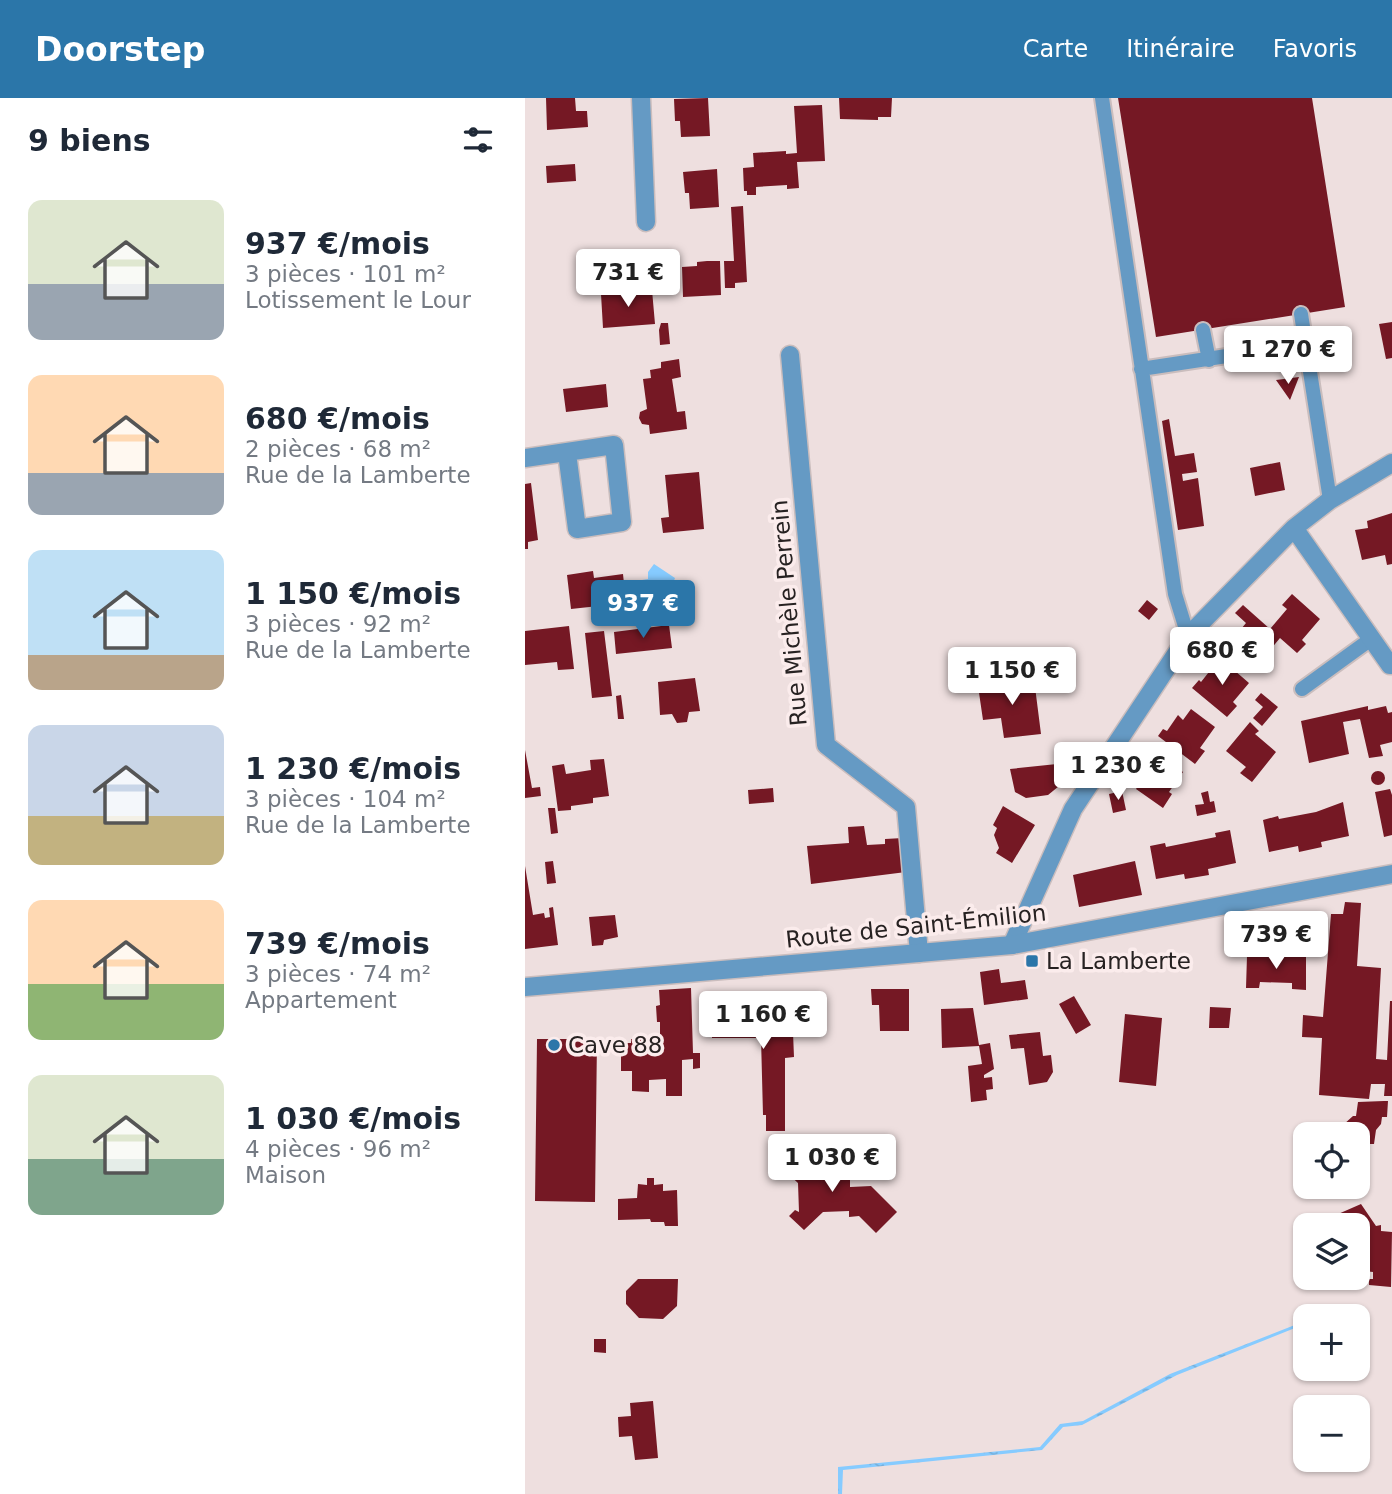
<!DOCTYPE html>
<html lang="fr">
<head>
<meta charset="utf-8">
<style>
	:root { --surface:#fff; --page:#f6f6f7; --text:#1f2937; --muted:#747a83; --accent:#2b76a9 }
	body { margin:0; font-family:"DejaVu Sans",sans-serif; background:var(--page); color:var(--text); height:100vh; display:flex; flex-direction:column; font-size:26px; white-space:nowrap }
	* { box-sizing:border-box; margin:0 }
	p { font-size:23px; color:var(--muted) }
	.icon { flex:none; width:38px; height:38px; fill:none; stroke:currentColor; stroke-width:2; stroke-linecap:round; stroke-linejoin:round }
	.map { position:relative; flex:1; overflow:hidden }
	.side { display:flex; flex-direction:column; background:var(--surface); width:525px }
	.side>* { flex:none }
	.fabs { position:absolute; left:768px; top:1024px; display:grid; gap:14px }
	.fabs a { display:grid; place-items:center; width:77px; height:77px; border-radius:14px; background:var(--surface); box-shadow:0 2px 5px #0004; font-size:35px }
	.price { position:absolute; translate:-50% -60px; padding:0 16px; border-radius:7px; background:#fff; color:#222; font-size:23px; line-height:46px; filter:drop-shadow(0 2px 4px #0008) }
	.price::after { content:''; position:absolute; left:50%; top:42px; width:21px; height:16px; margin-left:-10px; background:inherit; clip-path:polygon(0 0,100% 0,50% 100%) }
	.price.selected { background:var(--accent); color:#fff }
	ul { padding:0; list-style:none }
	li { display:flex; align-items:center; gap:21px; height:175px; padding:0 28px }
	li span { display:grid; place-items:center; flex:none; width:196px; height:140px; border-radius:14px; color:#555 }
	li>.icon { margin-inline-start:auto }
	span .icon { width:84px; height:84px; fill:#fffc; stroke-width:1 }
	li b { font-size:30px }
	h2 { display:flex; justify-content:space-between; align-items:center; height:84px; padding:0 28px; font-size:30px }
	header { display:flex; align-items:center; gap:42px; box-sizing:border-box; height:98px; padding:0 35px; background:var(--accent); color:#fff }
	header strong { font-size:33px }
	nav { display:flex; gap:38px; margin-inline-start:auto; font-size:24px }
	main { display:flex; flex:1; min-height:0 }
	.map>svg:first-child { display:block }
	.water { fill:url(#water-ripples) }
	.building { fill:#751824 }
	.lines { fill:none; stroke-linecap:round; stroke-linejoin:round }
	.service-casing { stroke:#cabdbd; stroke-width:18 }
	.minor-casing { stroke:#cabdbd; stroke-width:21 }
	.tertiary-casing { stroke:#cabdbd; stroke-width:21 }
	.service { stroke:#659ac4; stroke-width:14 }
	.minor { stroke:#659ac4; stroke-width:18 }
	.tertiary { stroke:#659ac4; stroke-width:18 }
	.poi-dot { fill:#2b76a9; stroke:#fbecec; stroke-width:2.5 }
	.labels { text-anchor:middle; stroke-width:7; stroke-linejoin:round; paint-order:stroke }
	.street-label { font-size:23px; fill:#272222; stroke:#fbecec }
	.poi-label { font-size:23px; fill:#272222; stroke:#fbecec; text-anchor:start }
</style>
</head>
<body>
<header>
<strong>Doorstep</strong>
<nav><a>Carte</a><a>Itinéraire</a><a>Favoris</a></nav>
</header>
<main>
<section class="side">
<h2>9 biens<svg class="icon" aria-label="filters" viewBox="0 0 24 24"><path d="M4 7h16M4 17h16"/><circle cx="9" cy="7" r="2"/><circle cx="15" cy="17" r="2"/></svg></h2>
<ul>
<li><span style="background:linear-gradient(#dfe7d0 60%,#9aa5b1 0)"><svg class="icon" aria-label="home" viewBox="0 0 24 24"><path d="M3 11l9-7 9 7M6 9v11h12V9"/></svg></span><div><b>937 €/mois</b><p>3 pièces · 101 m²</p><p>Lotissement le Lour</p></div></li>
<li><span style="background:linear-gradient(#ffd9b3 70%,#9aa5b1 0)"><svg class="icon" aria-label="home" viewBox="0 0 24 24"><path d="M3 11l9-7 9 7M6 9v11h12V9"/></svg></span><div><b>680 €/mois</b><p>2 pièces · 68 m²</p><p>Rue de la Lamberte</p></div></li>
<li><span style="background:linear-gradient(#bfe0f5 75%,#b9a48a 0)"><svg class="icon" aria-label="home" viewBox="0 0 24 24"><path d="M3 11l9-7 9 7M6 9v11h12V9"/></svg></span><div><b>1 150 €/mois</b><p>3 pièces · 92 m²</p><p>Rue de la Lamberte</p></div></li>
<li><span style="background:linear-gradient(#c9d6e8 65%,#c2b280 0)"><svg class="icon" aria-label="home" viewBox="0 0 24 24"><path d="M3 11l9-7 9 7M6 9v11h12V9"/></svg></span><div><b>1 230 €/mois</b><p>3 pièces · 104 m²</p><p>Rue de la Lamberte</p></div></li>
<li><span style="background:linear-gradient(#ffd9b3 60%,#8fb573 0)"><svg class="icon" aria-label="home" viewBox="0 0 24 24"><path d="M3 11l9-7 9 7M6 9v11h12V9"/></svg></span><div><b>739 €/mois</b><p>3 pièces · 74 m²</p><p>Appartement</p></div></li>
<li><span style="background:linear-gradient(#dfe7d0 60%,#7fa58c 0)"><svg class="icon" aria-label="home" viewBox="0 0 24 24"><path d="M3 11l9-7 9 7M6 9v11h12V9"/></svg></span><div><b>1 030 €/mois</b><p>4 pièces · 96 m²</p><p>Maison</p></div></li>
</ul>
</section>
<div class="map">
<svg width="867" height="1396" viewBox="0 0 867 1396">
	<defs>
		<pattern id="water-ripples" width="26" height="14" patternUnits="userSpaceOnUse" patternTransform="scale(1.75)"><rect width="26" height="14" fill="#86cbff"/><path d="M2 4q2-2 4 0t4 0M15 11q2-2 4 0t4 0" fill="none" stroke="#74aeda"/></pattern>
	</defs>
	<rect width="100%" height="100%" fill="#eedfdf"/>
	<!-- water -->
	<path class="water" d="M129,466L150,480L143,499L112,502L111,483L123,481V474Z
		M780,1223V1226L652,1277L557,1327L538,1329L517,1352L318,1372L317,1396H313V1369L515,1349L535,1326L558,1323L645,1276Z"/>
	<!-- building -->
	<path class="building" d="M21,0H50L51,13H62L63,29L22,32Z
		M183,0L185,38L156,39L155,23H150L149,1Z
		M314,0H367L366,19H353V22L315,21Z
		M593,0H787L820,209L631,239Z
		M297,7L300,63L272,64L274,90L262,91V87L231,89V97H222V93H219L218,70L229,69L228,55L261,53V56L272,55L269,8Z
		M50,66L51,83L22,85L21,68Z
		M192,71L194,109L165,111L164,95H160L158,74Z
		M218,108L222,184L210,185V190H200L199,163H209L206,109Z
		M182,163H195L196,197L158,199L157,169L172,168V164Z
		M127,192L130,226L78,230L76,196Z
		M867,224V260L861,261L854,226Z
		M136,225H143L145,246L135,247L134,232Z
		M154,261L156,279L147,281L152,314L160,313L162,331L125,336L124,327L117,326L114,320L115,314L122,311L118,281L126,280L125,272L136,270V264Z
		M774,279L765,302L751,282Z
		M81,286L83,309L41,314L38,291Z
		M644,321L650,358L669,355L672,374L657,376L658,383L673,380L679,428L653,432L637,323Z
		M755,364L760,392L730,398L725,370Z
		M174,374L179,431L138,435L136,420L144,419L140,377Z
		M6,385L13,442L3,444V451H0V386Z
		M867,415V466L862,467L860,457L837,462L830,432L843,430L842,423Z
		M68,473L69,480L98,476L101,505L46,511L42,477Z
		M767,496L795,521L777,542L781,546L772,555L755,540L739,559L743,562L732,574L702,548L721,525L710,515L718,507L745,531L762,511L757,507Z
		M622,502L633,511L624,522L613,513Z
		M144,527L147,550L91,556L89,534Z
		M44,528L49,571L33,572L32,564L0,567V533Z
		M79,533L87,598L67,600L60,535Z
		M695,560L724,585L708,604L712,608L702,619L667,590L674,582L676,584Z
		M170,580L175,613L164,614L162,624L152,625L147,616L135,617L133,584Z
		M509,581L516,636L479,640L476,620L458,622L453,588Z
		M736,595L753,609L737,628L728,620L738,609L730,602Z
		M96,597L99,621H93L91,598Z
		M843,608V612L861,608L863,615L867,614V644L855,647L858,658L844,660L835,621L818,624L824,656L784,665L776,623Z
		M666,611L690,629L675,650L680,653L670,666L633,638L638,631L642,633L653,617L658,622Z
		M725,624L734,633L730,636L751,654L727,684L715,675L721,669L701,653Z
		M0,652L7,690L15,689L16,698L0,700Z
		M629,653L658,674L644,694L647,696L638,710L611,691L623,673L618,670Z
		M79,661L84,698L68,700V705L46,708V712L33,713L27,668L39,666L41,676L66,672L65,662Z
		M532,666L544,680L523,697L501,700L490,694L485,671Z
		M846 680a7 7 0 1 1 14 0a7 7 0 1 1-14 0Z
		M248,690L249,704L224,706L223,692Z
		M865,691L867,697V737L859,739L850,694Z
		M597,693L601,712L588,715L584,696Z
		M683,693L685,704L689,703L691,714L672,718L670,707L679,706L676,695Z
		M818,704L824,738L796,744L797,749L774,754L773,748L744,754L738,722L753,718L754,721L791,714Z
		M478,708L510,727L487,765L471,755L474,750L469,737L472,730L468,727Z
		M23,710H30L33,735L26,736Z
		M339,728L342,747L360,746V741L378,740L381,774L286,786L282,748L324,745L323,729Z
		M705,732L711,765L683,771L684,777L660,781L659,776L631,781L625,748L640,745L641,749L691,739L690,735Z
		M28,763L31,785L22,786L20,764Z
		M610,763L617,797L554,809L548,777Z
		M0,768L8,817L19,815L20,820L25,819L24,810L28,809L33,847L0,851Z
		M820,804L836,805L832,868L856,870L851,961L862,962L865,903H867V998H859L860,986H846L844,1001L794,997L797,940L777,939L778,917L798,919L806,816H818Z
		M90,817L93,839L79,842L78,847L67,848L64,819Z
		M722,858L781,859V892L767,891V885L735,884L734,890H721Z
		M474,871L476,885L500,882L503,901L459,907L455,874Z
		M166,890L168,955H175V970L168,971V961L157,962V998H141V981L124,982V994L107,993V973H96V945H106V941H120L121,945H135V924H132L131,908L135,907L134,892Z
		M346,891H384V933H355L354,907H347Z
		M549,898L566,927L551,936L534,906Z
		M685,909L706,910L704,930H684Z
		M267,910L269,959L260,960V1033H241V1017H238L236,940H187V911Z
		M448,910L454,947L465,945L469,971L459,977V980L467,979L468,991L461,992L462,1002L446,1004L443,968L457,966L454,948L417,950L416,911Z
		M600,916L637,920L631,988L594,984Z
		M515,934L518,958L526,957L528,974L522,984L504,987L499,950L486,951L484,937Z
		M12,941H72L70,1104L10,1103Z
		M859,1003H863L862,1019H857L856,1026L851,1032L849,1046H836L833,1048V1036H808L828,1018H831L833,1004Z
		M259,1049H281L282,1063L295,1075L325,1074V1089L346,1088L372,1114L351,1135L334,1118L324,1119V1113L298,1114L279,1132L264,1118L270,1112L274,1114L273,1085L260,1073Z
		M122,1080H129V1087L138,1086V1093L152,1092L153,1128H140L139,1124H126L125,1121L93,1122V1101L112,1100L113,1086L122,1087Z
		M836,1106L851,1128L856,1127V1133L867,1134L866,1189L844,1187V1181H848V1174L839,1173L833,1166V1127H807L804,1120Z
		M113,1181H153L152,1208L138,1221L114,1220L101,1206V1193Z
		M69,1241H81V1255L69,1254Z
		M128,1303L133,1360L110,1362L107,1338L94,1339L93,1319L106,1318L105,1305Z"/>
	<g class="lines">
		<defs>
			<path id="service" d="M577,0L650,496L663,538
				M776,216L805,402
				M678,232L684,262
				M616,271L781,246
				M777,591L846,541"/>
			<path id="minor" d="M116,0L121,124
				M265,257L301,647L381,709L394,855
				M0,360L89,347L97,424L52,431L42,355
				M769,430L865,567H867
				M487,847L548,711L663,538L769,430L805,402L867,365"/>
			<path id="tertiary" d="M0,889L487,847L867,776"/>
		</defs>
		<!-- service casing -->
		<use href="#service" class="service-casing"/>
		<!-- minor casing -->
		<use href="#minor" class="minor-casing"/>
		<!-- tertiary casing -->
		<use href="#tertiary" class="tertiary-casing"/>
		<!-- service -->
		<use href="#service" class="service"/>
		<!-- minor -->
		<use href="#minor" class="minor"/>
		<!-- tertiary -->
		<use href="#tertiary" class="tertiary"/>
	</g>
	<!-- markers -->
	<g class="poi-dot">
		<rect x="500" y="856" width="14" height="14" rx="3.5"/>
		<circle cx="29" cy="947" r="7"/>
	</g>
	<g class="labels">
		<!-- street labels -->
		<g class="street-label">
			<text transform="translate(264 515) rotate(-95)" y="8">Rue Michèle Perrein</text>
			<text transform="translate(391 828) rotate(-6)" y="8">Route de Saint-Émilion</text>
		</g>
		<!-- poi labels -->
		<g class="poi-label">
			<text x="521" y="871">La Lamberte</text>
			<text x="43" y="955">Cave 88</text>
		</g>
	</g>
</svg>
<div class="fabs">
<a><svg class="icon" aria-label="locate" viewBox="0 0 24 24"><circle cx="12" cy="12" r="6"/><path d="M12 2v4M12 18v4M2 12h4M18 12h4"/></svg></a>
<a><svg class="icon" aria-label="layers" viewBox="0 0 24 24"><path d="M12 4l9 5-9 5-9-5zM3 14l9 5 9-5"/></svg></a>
<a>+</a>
<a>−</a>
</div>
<b class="price" style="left:103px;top:211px">731 €</b>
<b class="price" style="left:763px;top:288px">1 270 €</b>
<b class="price selected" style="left:118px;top:542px">937 €</b>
<b class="price" style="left:697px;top:589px">680 €</b>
<b class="price" style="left:487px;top:609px">1 150 €</b>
<b class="price" style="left:593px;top:704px">1 230 €</b>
<b class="price" style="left:751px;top:873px">739 €</b>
<b class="price" style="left:238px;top:953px">1 160 €</b>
<b class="price" style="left:307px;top:1096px">1 030 €</b>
</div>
</main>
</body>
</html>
